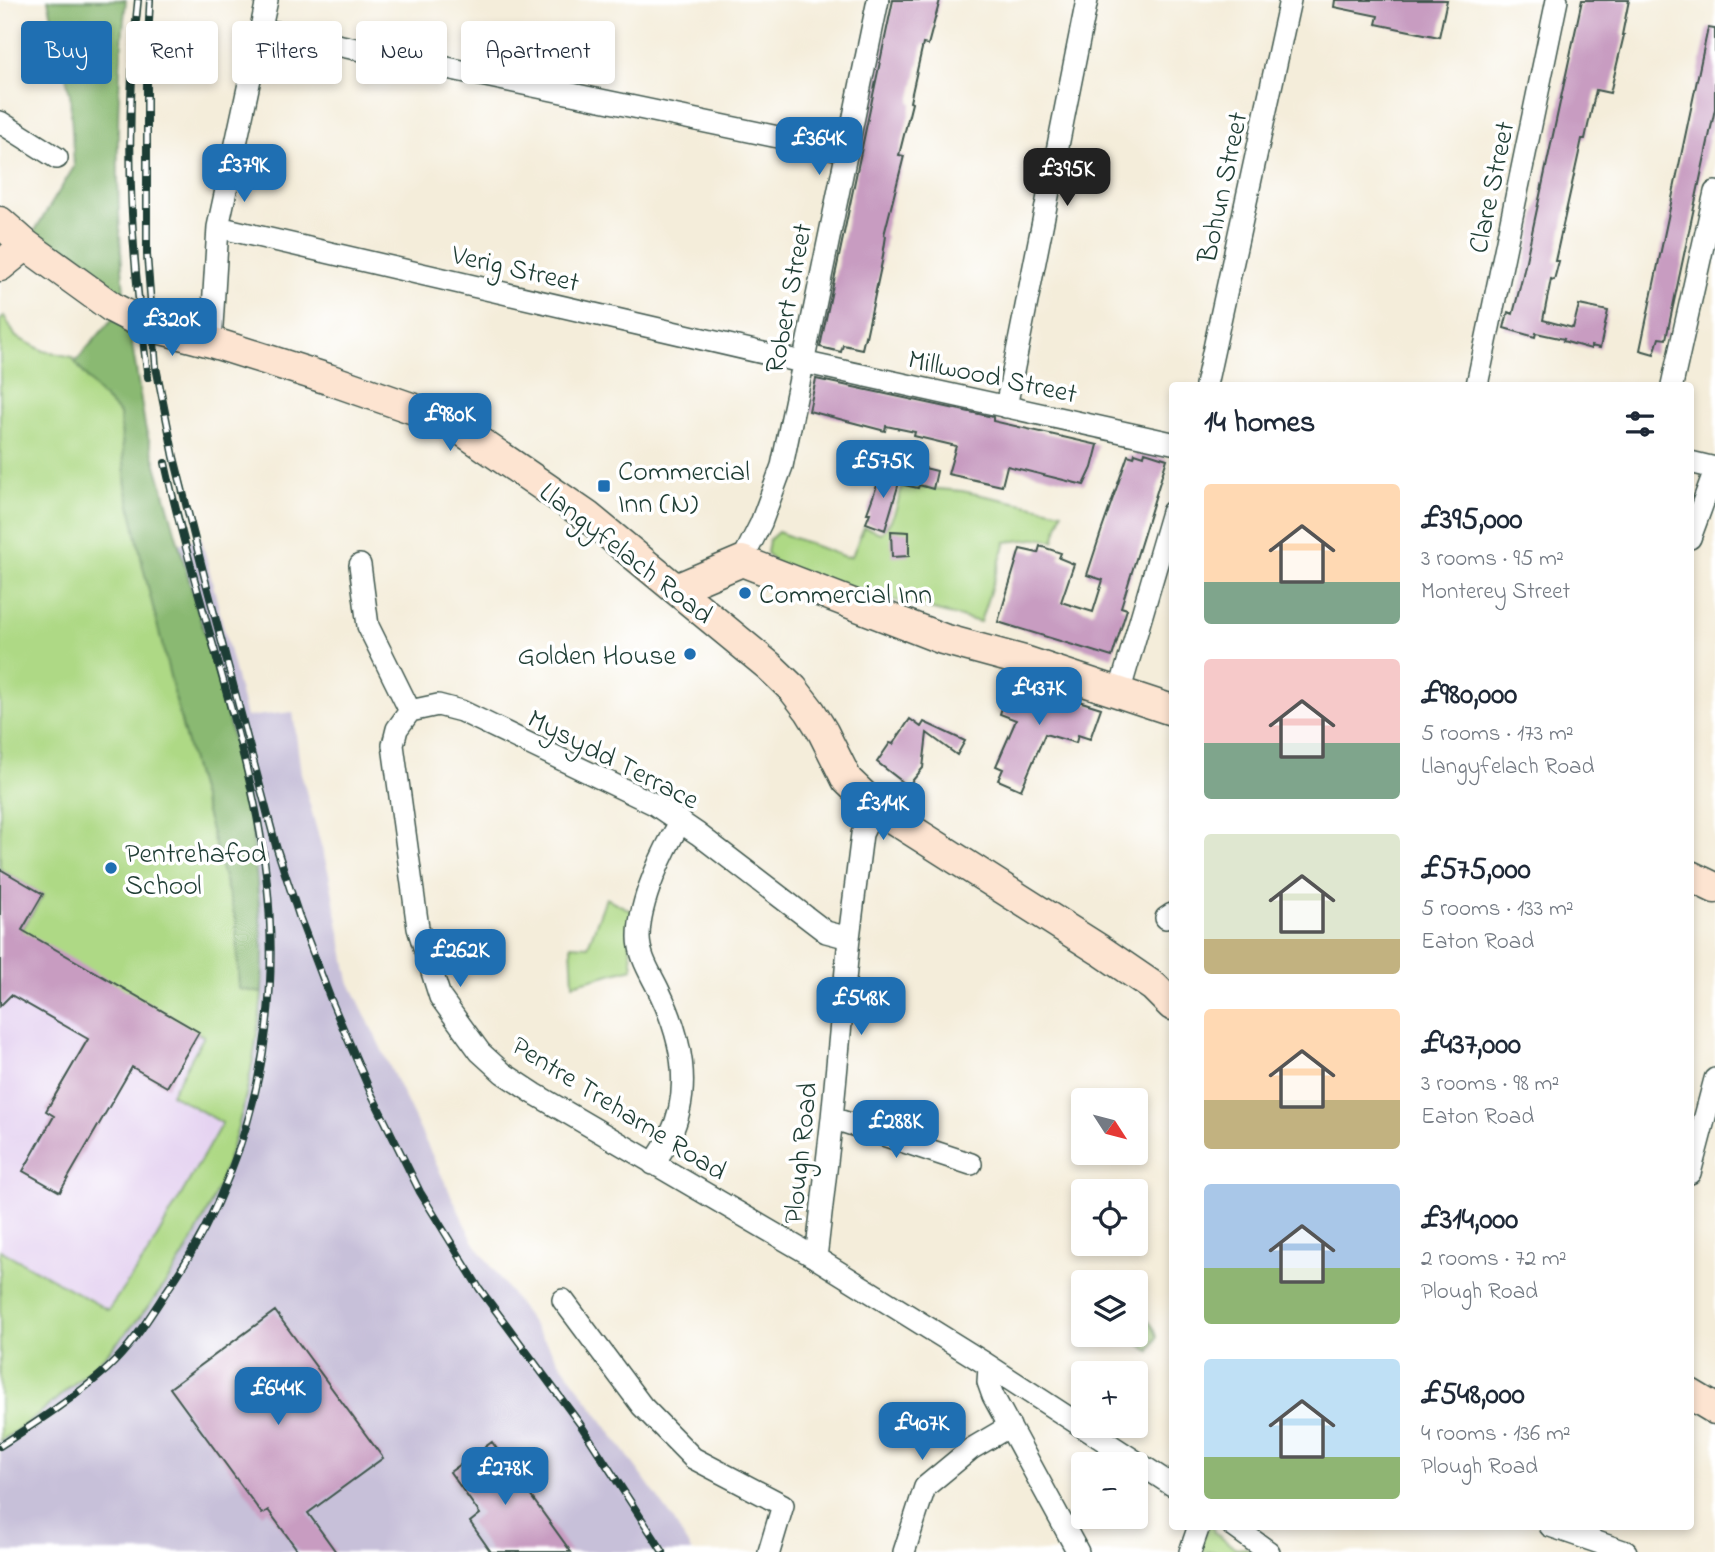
<!DOCTYPE html>
<html lang="en">
<head>
<meta charset="utf-8">
<style>
	:root { --surface:#fff; --page:#f2f2f3; --text:#1f2937; --muted:#747a83; --accent:#1f6fb2 }
	body { margin:0; font-family:"Indie Flower",sans-serif; background:var(--page); color:var(--text); height:100vh; display:flex; flex-direction:column; font-size:26px; white-space:nowrap }
	* { box-sizing:border-box; margin:0 }
	p { font-size:23px; color:var(--muted) }
	.icon { flex:none; width:38px; height:38px; fill:none; stroke:currentColor; stroke-width:2; stroke-linecap:round; stroke-linejoin:round }
	.map { position:relative; flex:1; overflow:hidden }
	.drawer { position:absolute; left:1169px; top:382px; width:525px; height:1148px; display:flex; flex-direction:column; background:var(--surface); border-radius:7px; box-shadow:0 4px 10px #0003 }
	.drawer>* { flex:none }
	.guide { position:absolute; left:21px; top:21px; width:665px; height:63px; display:flex; gap:14px }
	.needle { width:46px; rotate:126deg }
	.fabs { position:absolute; left:1071px; top:1088px; display:grid; gap:14px }
	.fabs a { display:grid; place-items:center; width:77px; height:77px; border-radius:7px; background:var(--surface); box-shadow:0 4px 10px #0003; font-size:35px }
	.price { position:absolute; translate:-50% -60px; padding:0 16px; border-radius:14px; background:var(--accent); color:#fff; font-size:23px; line-height:46px; filter:drop-shadow(0 2px 4px #0008) }
	.price::after { content:''; position:absolute; left:50%; top:42px; width:21px; height:16px; margin-left:-10px; background:inherit; clip-path:polygon(0 0,100% 0,50% 100%) }
	.price.selected { background:#222; color:#fff }
	ul { padding:0; list-style:none }
	li { display:flex; align-items:center; gap:21px; height:175px; padding:0 35px }
	li span { display:grid; place-items:center; flex:none; width:196px; height:140px; border-radius:7px; color:#555 }
	li>.icon { margin-inline-start:auto }
	span .icon { width:84px; height:84px; fill:#fffc; stroke-width:1 }
	li b { font-size:30px }
	h2 { display:flex; justify-content:space-between; align-items:center; height:84px; padding:0 35px; font-size:30px }
	.pill { padding:0 24px; border-radius:7px; background:var(--surface); box-shadow:0 4px 10px #0003; font-size:24px; line-height:63px }
	.pill.selected { background:var(--accent); color:#fff }
	.map>svg:first-child { display:block }
	.built { fill:#e5d3f1 }
	.industrial { fill:#c7c0d9 }
	.green { fill:#aed985; stroke:#668b5c; stroke-width:2 }
	.forest { fill:#8ab972; stroke:#547b53; stroke-width:2 }
	.building { fill:#c89cc1 }
	.lines { fill:none; stroke-linecap:round; stroke-linejoin:round }
	.street-casing { stroke:#3f574d; stroke-width:24 }
	.secondary-casing { stroke:#3f574d; stroke-width:33 }
	.street { stroke:#fff; stroke-width:21 }
	.secondary { stroke:#fde4d1; stroke-width:30 }
	.rail-casing { stroke:#1f3d34; stroke-width:8 }
	.rail { stroke:#fff; stroke-width:5; stroke-dasharray:16; stroke-linecap:butt }
	.poi-dot { fill:#1f6fb2; stroke:#fff; stroke-width:2.5 }
	.labels { text-anchor:middle; stroke-width:7; stroke-linejoin:round; paint-order:stroke }
	.street-label { font-size:28px; fill:#1f3d34; stroke:#fff }
	.poi-label { font-size:28px; fill:#1f3d34; stroke:#fff; text-anchor:start }
</style>
</head>
<body>
<div class="map">
<svg width="1715" height="1552" viewBox="0 0 1715 1552">
	<rect width="100%" height="100%" fill="#fff"/>
	<filter id="ink" filterUnits="userSpaceOnUse"><feTurbulence type="fractalNoise" baseFrequency=".0143" numOctaves="2"/><feDisplacementMap in="SourceGraphic" scale="14" xChannelSelector="R" yChannelSelector="G"/><feConvolveMatrix kernelMatrix="1 2 1 2 8 2 1 2 1" color-interpolation-filters="sRGB"/></filter>
	<filter id="wash" filterUnits="userSpaceOnUse"><feTurbulence type="fractalNoise" baseFrequency=".00686" numOctaves="4" result="noise"/><feDisplacementMap in="SourceGraphic" scale="28" xChannelSelector="R" yChannelSelector="G"/><feGaussianBlur stdDeviation="1.57" result="paint"/><feColorMatrix in="noise" values="0 0 0 0 0 0 0 0 0 0 0 0 0 0 0 0 0 1.4 0 .05"/><feComposite in="paint" operator="in"/></filter>
	<g filter="url(#wash)">
		<rect width="100%" height="100%" fill="#f4edda"/>
		<!-- built -->
		<path class="built" d="M4,316L16,337L44,351L72,357L98,392L234,1115L178,1250L0,1419V321Z"/>
		<!-- industrial -->
		<path class="industrial" d="M201,537L246,717L293,712L301,773L329,874L349,981L473,1241L671,1516L692,1552H0V1419L100,1343L227,1142L239,989L236,921L183,729L221,692L179,544Z"/>
		<!-- green -->
		<path class="green" d="M4,316L16,337L44,351L72,357L98,392L120,414L126,486L183,729L236,921L239,989L262,993C246,1153 199,1275 76,1382C52,1403 27,1425 0,1441V1250L108,1310L147,1255L222,1123L171,1094L204,1036L9,952L43,895L0,869V321Z
			M902,486L962,491L1062,512L1054,541L1042,538L1006,542L980,622L855,590L775,562L767,553L769,540L778,532L845,557L852,556L864,527L881,533C894,522 898,502 902,486Z
			M606,898L632,911L628,930L633,968L573,984L571,945L588,946Z
			M1136,1314C1148,1319 1154,1325 1157,1337L1150,1351L1125,1335H1136Z
			M1208,1526H1212L1214,1532L1236,1549L1247,1548L1253,1552H1197Z"/>
		<!-- forest -->
		<path class="forest" d="M48,0H126C114,104 116,210 126,315L26,245L74,167L70,94Z
			M115,316L130,331L145,426L221,692L240,767L252,827L263,951L262,993L239,989L236,921L183,729L143,567L126,486L120,414L98,392L75,362Z"/>
		<g id="blocks">
			<!-- building -->
			<path class="building" d="M893,0H940L928,45L923,44L916,75L910,102L912,103L899,155L904,156L884,235L886,236L882,262L866,337L865,336L862,349L843,345L841,352L820,347Z
				M1335,0H1447L1439,37L1376,24L1378,16L1334,7Z
				M1582,0H1629L1622,35H1624L1610,93L1596,90L1585,139H1582L1555,261H1559L1554,280L1551,279L1543,320L1573,328L1579,305L1608,311L1600,348L1591,346V349L1563,341L1564,339L1536,333L1535,337L1504,328L1508,312L1513,314L1522,279Z
				M1708,28L1715,29V109L1666,339L1659,338L1654,354L1640,350Z
				M816,379L993,417V421L1098,445L1092,468L1084,485L1007,466L1002,486L948,474L956,446L914,436L915,432L886,426L885,431L809,411Z
				M1145,452L1167,459L1121,607L1127,609L1112,657L998,622L1020,549L1038,553L1040,546L1061,553L1059,558L1074,564L1061,602L1093,612L1103,580L1087,575L1101,532L1128,455L1134,457L1135,453L1144,456Z
				M908,464L937,471L933,489L919,485L918,488L904,485Z
				M882,472L901,476L885,530L866,523L870,513H867Z
				M891,531L909,532V556L892,557Z
				M1011,680L1101,708L1090,739L1078,735L1076,743L1045,734L1021,790L998,780L1003,769L996,766L1016,720L1000,714Z
				M910,719L921,727L924,722L965,741L957,755L927,733L923,768L908,786L877,762L890,743L893,744Z
				M0,869L43,894L22,930L199,1032L167,1087L132,1067L60,1192L23,1171L54,1116L46,1111L88,1039L11,995L0,1006Z
				M275,1311L383,1458L308,1513L336,1552H299L268,1510L262,1514L170,1388Z
				M492,1442L571,1552H491L470,1522L480,1514L450,1472Z"/>
		</g>
	</g>
	<g filter="url(#ink)">
		<use href="#blocks" fill-opacity="0" stroke="#3f574d" stroke-width="2"/>
		<g class="lines">
			<defs>
				<path id="street" d="M260,29L845,151
					M0,122L57,158
					M218,227L802,362L1172,443
					M211,342L218,227L267,0
					M1206,385L1290,0
					M1477,385L1557,0
					M1672,385L1715,192
					M1006,407L1087,0
					M1690,462L1715,468
					M1690,538L1715,470
					M742,561L761,523L782,466L878,0
					M360,565L368,626L410,711L397,729L393,745L418,928L440,997L480,1052L503,1073L535,1094L816,1258L983,1362L1172,1485
					M1119,693L1172,512
					M410,711L438,705L461,711L654,804L698,834L826,932L849,938
					M1166,918L1172,914
					M832,1118L971,1164
					M653,1164C659,1155 666,1146 670,1136C693,1089 681,1036 659,991C651,974 639,957 639,937C639,901 663,851 681,821
					M1690,1173L1715,1079
					M816,1258L832,1118L849,938L862,834L875,807
					M563,1300L642,1406L693,1458L783,1505L769,1552
					M989,1367L988,1382L993,1396L1078,1552
					M1233,1526L1269,1552
					M1550,1526L1626,1552
					M904,1552L925,1487L971,1449L1010,1426
					M1190,1552L1199,1526"/>
				<path id="secondary" d="M0,222L26,245L113,308L146,325L211,342L328,379L437,417L463,431L587,516L769,666L793,689L810,711L823,732L847,780L875,807L1100,950L1154,987L1172,1005
					M0,266L26,245
					M676,589L742,561L943,639L1024,661L1172,710
					M1690,876L1715,888
					M1690,1394L1715,1409"/>
			</defs>
			<!-- street casing -->
			<use href="#street" class="street-casing"/>
			<!-- secondary casing -->
			<use href="#secondary" class="secondary-casing"/>
			<!-- street -->
			<use href="#street" class="street"/>
			<!-- secondary -->
			<use href="#secondary" class="secondary"/>
			<defs>
				<path id="rail" d="M138,0C127,101 128,202 139,303C142,327 144,352 148,377
					M150,0L147,61V255L156,367L174,457L205,579L276,846L299,916L331,1000L370,1091L420,1192L479,1288L580,1424L663,1552
					M0,1446C37,1422 74,1398 107,1369C130,1348 147,1321 164,1295C270,1144 292,970 252,792C227,681 189,574 165,463"/>
			</defs>
			<!-- rail casing -->
			<use href="#rail" class="rail-casing"/>
			<!-- rail -->
			<use href="#rail" class="rail"/>
		</g>
	</g>
	<!-- markers -->
	<g class="poi-dot">
		<rect x="597" y="479" width="14" height="14" rx="3.5"/>
		<circle cx="745" cy="593" r="7"/>
		<circle cx="690" cy="654" r="7"/>
		<circle cx="111" cy="868" r="7"/>
	</g>
	<g class="labels">
		<!-- street labels -->
		<g class="street-label">
			<text transform="translate(1221 187) rotate(-78)" y="10">Bohun Street</text>
			<text transform="translate(1490 187) rotate(-78)" y="10">Clare Street</text>
			<text transform="translate(516 267) rotate(13)" y="10">Verig Street</text>
			<text transform="translate(787 298) rotate(-79)" y="10">Robert Street</text>
			<text transform="translate(993 375) rotate(12)" y="10">Millwood Street</text>
			<text transform="translate(627 552) rotate(38)" y="10">Llangyfelach Road</text>
			<text transform="translate(614 758) rotate(27)" y="10">Mysydd Terrace</text>
			<text transform="translate(620 1107) rotate(32)" y="10">Pentre Treharne Road</text>
			<text transform="translate(799 1153) rotate(-84)" y="10">Plough Road</text>
		</g>
		<!-- poi labels -->
		<g class="poi-label">
			<text x="618" y="480">Commercial<tspan x="618" dy="32">Inn (N)</tspan></text>
			<text x="759" y="603">Commercial Inn</text>
			<text x="676" y="664" text-anchor="end">Golden House</text>
			<text x="125" y="862">Pentrehafod<tspan x="125" dy="32">School</tspan></text>
		</g>
	</g>
</svg>
<div class="fabs">
<a><svg class="needle" viewBox="-14 -14 28 28"><path d="M0-13l5 13h-10z" fill="#e53935"/><path d="M0 13l5-13h-10z" fill="#747a83"/></svg></a>
<a><svg class="icon" aria-label="locate" viewBox="0 0 24 24"><circle cx="12" cy="12" r="6"/><path d="M12 2v4M12 18v4M2 12h4M18 12h4"/></svg></a>
<a><svg class="icon" aria-label="layers" viewBox="0 0 24 24"><path d="M12 4l9 5-9 5-9-5zM3 14l9 5 9-5"/></svg></a>
<a>+</a>
<a>−</a>
</div>
<b class="price" style="left:819px;top:177px">£364K</b>
<b class="price" style="left:244px;top:204px">£379K</b>
<b class="price selected" style="left:1067px;top:208px">£395K</b>
<b class="price" style="left:172px;top:358px">£320K</b>
<b class="price" style="left:450px;top:453px">£980K</b>
<b class="price" style="left:883px;top:500px">£575K</b>
<b class="price" style="left:1039px;top:727px">£437K</b>
<b class="price" style="left:883px;top:842px">£314K</b>
<b class="price" style="left:460px;top:989px">£262K</b>
<b class="price" style="left:861px;top:1037px">£548K</b>
<b class="price" style="left:896px;top:1160px">£288K</b>
<b class="price" style="left:278px;top:1427px">£644K</b>
<b class="price" style="left:922px;top:1462px">£407K</b>
<b class="price" style="left:505px;top:1507px">£278K</b>
<div class="guide">
<a class="pill selected">Buy</a>
<a class="pill">Rent</a>
<a class="pill">Filters</a>
<a class="pill">New</a>
<a class="pill">Apartment</a>
</div>
<section class="drawer">
<h2>14 homes<svg class="icon" aria-label="filters" viewBox="0 0 24 24"><path d="M4 7h16M4 17h16"/><circle cx="9" cy="7" r="2"/><circle cx="15" cy="17" r="2"/></svg></h2>
<ul>
<li><span style="background:linear-gradient(#ffd9b3 70%,#7fa58c 0)"><svg class="icon" aria-label="home" viewBox="0 0 24 24"><path d="M3 11l9-7 9 7M6 9v11h12V9"/></svg></span><div><b>£395,000</b><p>3 rooms · 95 m²</p><p>Monterey Street</p></div></li>
<li><span style="background:linear-gradient(#f6c9c9 60%,#7fa58c 0)"><svg class="icon" aria-label="home" viewBox="0 0 24 24"><path d="M3 11l9-7 9 7M6 9v11h12V9"/></svg></span><div><b>£980,000</b><p>5 rooms · 173 m²</p><p>Llangyfelach Road</p></div></li>
<li><span style="background:linear-gradient(#dfe7d0 75%,#c2b280 0)"><svg class="icon" aria-label="home" viewBox="0 0 24 24"><path d="M3 11l9-7 9 7M6 9v11h12V9"/></svg></span><div><b>£575,000</b><p>5 rooms · 133 m²</p><p>Eaton Road</p></div></li>
<li><span style="background:linear-gradient(#ffd9b3 65%,#c2b280 0)"><svg class="icon" aria-label="home" viewBox="0 0 24 24"><path d="M3 11l9-7 9 7M6 9v11h12V9"/></svg></span><div><b>£437,000</b><p>3 rooms · 98 m²</p><p>Eaton Road</p></div></li>
<li><span style="background:linear-gradient(#a9c7e8 60%,#8fb573 0)"><svg class="icon" aria-label="home" viewBox="0 0 24 24"><path d="M3 11l9-7 9 7M6 9v11h12V9"/></svg></span><div><b>£314,000</b><p>2 rooms · 72 m²</p><p>Plough Road</p></div></li>
<li><span style="background:linear-gradient(#bfe0f5 70%,#8fb573 0)"><svg class="icon" aria-label="home" viewBox="0 0 24 24"><path d="M3 11l9-7 9 7M6 9v11h12V9"/></svg></span><div><b>£548,000</b><p>4 rooms · 136 m²</p><p>Plough Road</p></div></li>
</ul>
</section>
</div>
</body>
</html>
